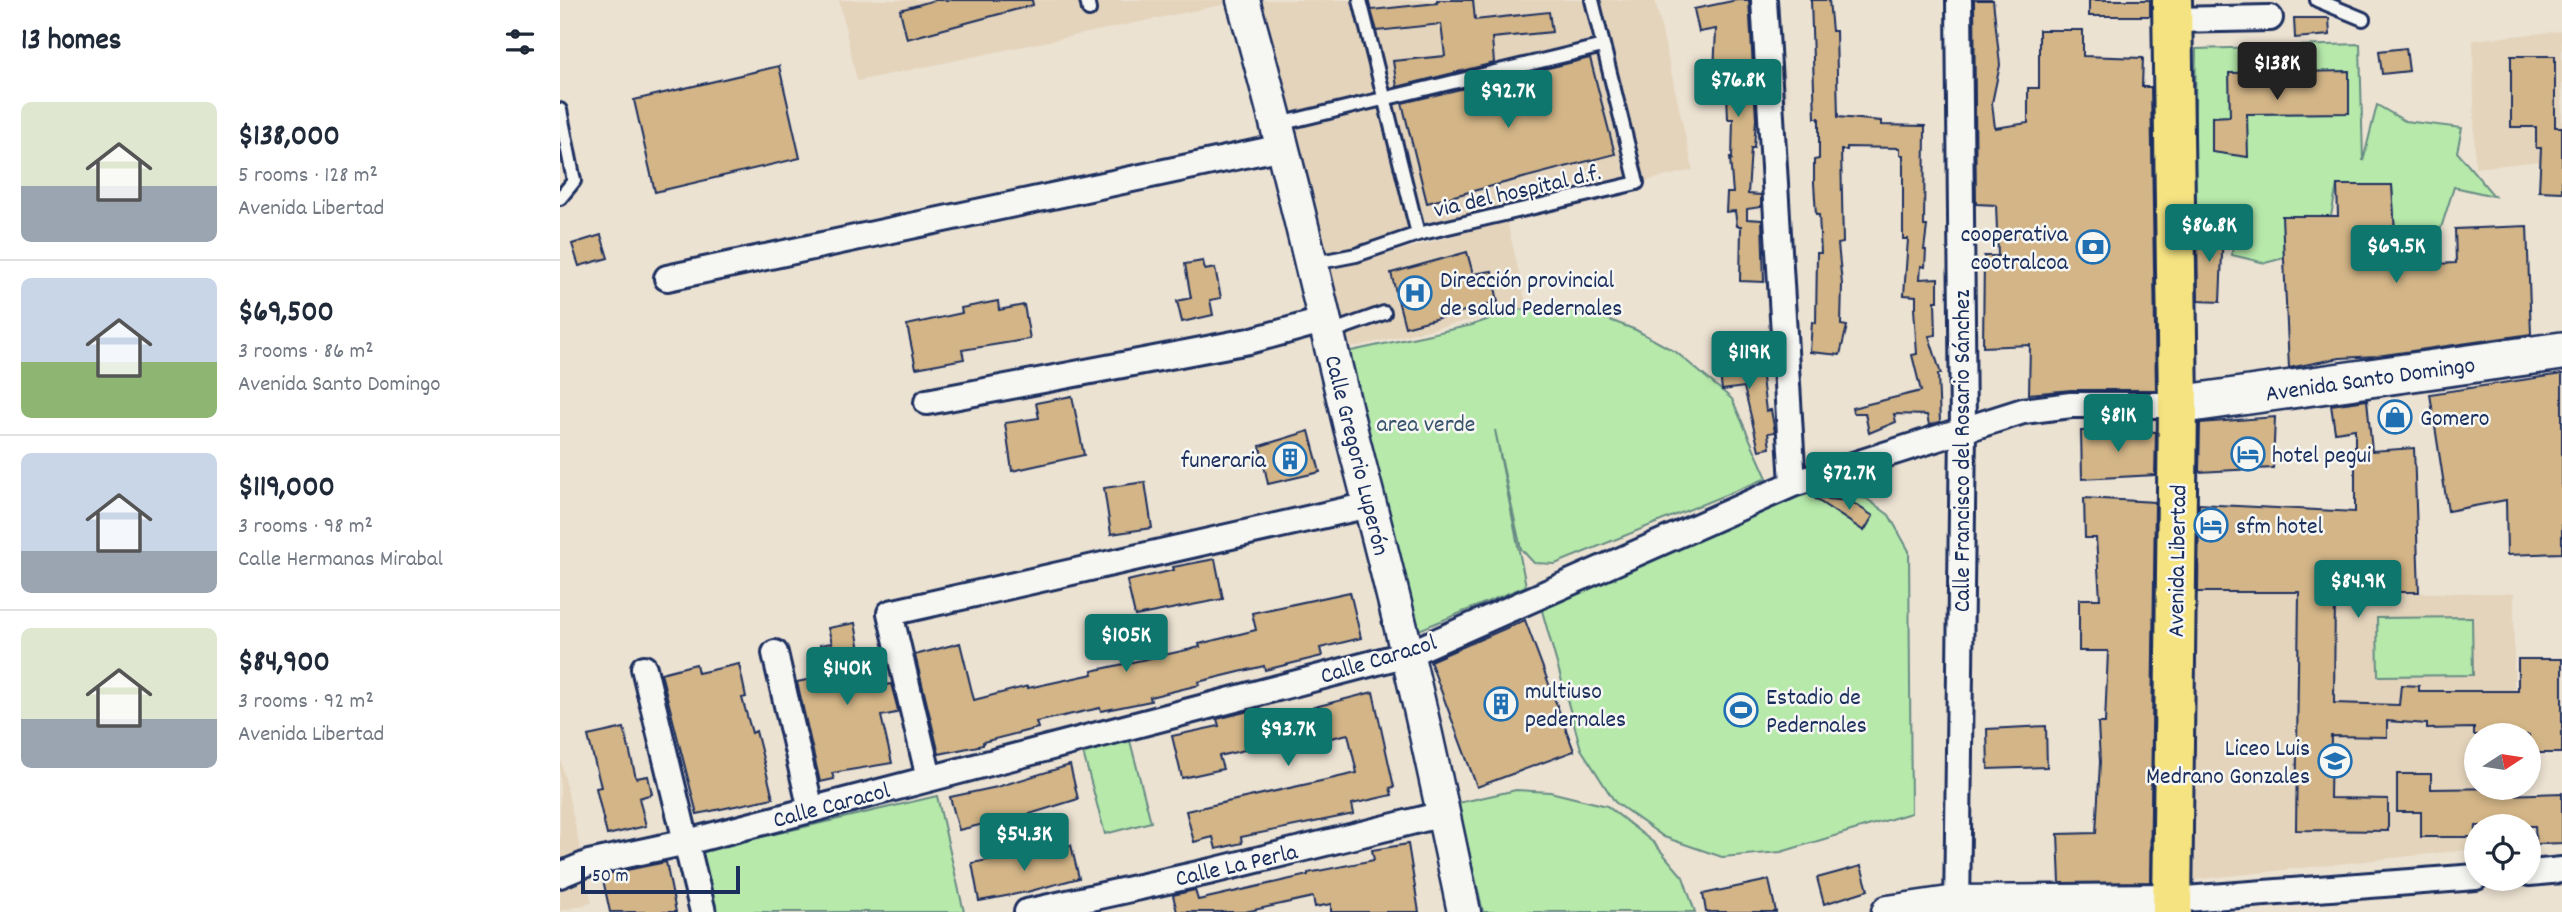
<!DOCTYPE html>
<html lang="en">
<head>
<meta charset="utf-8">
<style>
	:root { --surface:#fff; --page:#f2f2f3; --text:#1f2937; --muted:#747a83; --line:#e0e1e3; --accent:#0f766e }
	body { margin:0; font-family:Dekko,sans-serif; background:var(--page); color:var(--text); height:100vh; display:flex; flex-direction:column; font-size:26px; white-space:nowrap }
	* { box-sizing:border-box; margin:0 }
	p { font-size:23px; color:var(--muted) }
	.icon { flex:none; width:38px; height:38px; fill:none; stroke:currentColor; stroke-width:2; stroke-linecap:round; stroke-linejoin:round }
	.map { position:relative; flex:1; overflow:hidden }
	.sheet { display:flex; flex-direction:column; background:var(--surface); width:560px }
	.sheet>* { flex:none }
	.needle { width:46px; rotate:78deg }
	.tools { position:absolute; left:1904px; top:723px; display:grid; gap:14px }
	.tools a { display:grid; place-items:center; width:77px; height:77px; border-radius:50%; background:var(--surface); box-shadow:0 4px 10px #0003; font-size:35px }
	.scale { position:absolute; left:21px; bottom:18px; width:159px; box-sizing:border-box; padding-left:7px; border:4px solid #1b2f5e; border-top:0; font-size:19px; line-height:24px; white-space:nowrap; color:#1b2f5e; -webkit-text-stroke:5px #f6f6f2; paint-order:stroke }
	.price { position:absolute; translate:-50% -60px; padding:0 16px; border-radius:7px; background:var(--accent); color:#fff; font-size:23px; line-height:46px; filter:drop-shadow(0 2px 4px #0008) }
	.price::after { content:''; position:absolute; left:50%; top:42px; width:21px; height:16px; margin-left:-10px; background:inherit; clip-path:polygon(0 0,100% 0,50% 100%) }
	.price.active { background:#222; color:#fff }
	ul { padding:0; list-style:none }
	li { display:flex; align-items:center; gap:21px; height:175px; padding:0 21px }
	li+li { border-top:2px solid var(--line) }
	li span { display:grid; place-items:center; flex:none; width:196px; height:140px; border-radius:10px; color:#555 }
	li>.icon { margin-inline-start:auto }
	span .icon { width:84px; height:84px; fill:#fffc; stroke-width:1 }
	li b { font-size:30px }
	h2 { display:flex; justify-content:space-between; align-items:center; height:84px; padding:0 21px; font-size:30px }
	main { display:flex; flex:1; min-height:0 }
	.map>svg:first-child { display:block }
	.built { fill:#e4d4bc }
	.green { fill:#b6e9aa; stroke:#688c84; stroke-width:2 }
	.building { fill:#d3b587; stroke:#1b2f5e; stroke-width:2 }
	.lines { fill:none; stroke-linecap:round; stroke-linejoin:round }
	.service-casing { stroke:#1b2f5e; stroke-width:18 }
	.minor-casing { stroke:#1b2f5e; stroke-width:30 }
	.tertiary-casing { stroke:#1b2f5e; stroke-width:37 }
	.secondary-casing { stroke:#1b2f5e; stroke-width:42 }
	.primary-casing { stroke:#1b2f5e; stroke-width:44 }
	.service { stroke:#f6f6f2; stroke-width:12 }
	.minor { stroke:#f6f6f2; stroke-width:24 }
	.tertiary { stroke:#f6f6f2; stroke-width:32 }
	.secondary { stroke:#f6f6f2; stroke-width:37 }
	.primary { stroke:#f5e382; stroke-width:38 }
	.labels { text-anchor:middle; stroke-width:5; stroke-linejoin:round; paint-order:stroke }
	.street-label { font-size:24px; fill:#1b2f5e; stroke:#f6f6f2 }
	.poi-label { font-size:24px; fill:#1b2f5e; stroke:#f6f6f2; text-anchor:start }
	.park-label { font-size:24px; fill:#3a546d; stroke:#f6f6f2 }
</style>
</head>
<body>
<main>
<section class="sheet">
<h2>13 homes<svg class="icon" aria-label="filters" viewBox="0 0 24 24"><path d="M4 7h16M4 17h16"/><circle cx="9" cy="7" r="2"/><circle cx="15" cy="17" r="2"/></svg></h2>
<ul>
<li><span style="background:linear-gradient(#dfe7d0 60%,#9aa5b1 0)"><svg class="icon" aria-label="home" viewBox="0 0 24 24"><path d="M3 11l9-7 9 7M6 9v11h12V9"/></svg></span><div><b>$138,000</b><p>5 rooms · 128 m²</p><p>Avenida Libertad</p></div></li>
<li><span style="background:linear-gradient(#c9d6e8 60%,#8fb573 0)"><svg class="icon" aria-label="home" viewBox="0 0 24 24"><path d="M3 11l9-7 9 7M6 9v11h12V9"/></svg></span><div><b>$69,500</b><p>3 rooms · 86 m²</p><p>Avenida Santo Domingo</p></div></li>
<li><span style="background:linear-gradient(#c9d6e8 70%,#9aa5b1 0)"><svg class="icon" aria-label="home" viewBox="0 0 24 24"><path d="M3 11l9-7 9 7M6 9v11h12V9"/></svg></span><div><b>$119,000</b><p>3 rooms · 98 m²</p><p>Calle Hermanas Mirabal</p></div></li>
<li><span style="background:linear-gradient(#dfe7d0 65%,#9aa5b1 0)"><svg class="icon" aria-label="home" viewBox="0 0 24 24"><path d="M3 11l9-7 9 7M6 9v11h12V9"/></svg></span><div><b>$84,900</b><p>3 rooms · 92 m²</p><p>Avenida Libertad</p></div></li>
</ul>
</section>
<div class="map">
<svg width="2002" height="912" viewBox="0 0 2002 912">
	<rect width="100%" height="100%" fill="#ece2d2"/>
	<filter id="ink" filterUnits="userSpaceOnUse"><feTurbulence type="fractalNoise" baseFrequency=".0143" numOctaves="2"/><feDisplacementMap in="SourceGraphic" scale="14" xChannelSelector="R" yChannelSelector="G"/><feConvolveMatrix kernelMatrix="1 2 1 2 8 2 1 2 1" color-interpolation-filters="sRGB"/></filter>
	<g filter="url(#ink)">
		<!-- built -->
		<path class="built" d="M279,0H670L671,3L297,81Z
			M689,0H1095L1133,170L756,258Z
			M2002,31V159L1915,168L1913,40Z
			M947,221L967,307L781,350L759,273Z
			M1634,592L1954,593V735H1916V788H1954V826H1916V849L1632,880Z
			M0,756L32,903L0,911Z"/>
		<!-- green -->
		<path class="green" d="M1800,44L1803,161L1817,105L1845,121L1902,128L1897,152L1934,196L1894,187L1881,228L1865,252L1836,247L1832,185H1777L1771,216H1723L1724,258L1705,263L1672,255L1674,228L1650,229L1628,214L1634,165L1636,49Z
			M994,307L1034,314L1076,330L1116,352L1172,399L1207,478L995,564L974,563L961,549L935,430L966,586L847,635L782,353L912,325L955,310Z
			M1241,489L1307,499L1329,515L1349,551L1351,813L1221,852L1162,857L1104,837L1055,802L1021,749L979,600Z
			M1912,617L1913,675L1818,676L1817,618Z
			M569,737L591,822L545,834L522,749Z
			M956,790L990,792L1047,806L1094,843L1123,877L1135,912H923L898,803Z
			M377,796L404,912H154L141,851Z"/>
		<!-- building -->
		<path class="building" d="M375,0H472L473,5L347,39L340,10Z
			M877,0H913L915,20L989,12L992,32L932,38L934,63L837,87L833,61L885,56L881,24L817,31L811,10L877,3Z
			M1177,0H1189L1196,119L1194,148H1191L1188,194L1201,195V207L1187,209V219L1202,220L1204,282L1180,281L1181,226H1177L1175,211L1166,212L1167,193H1173L1170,158L1172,159L1173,119H1168L1167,93H1153L1156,29L1139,32L1134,9Z
			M1251,0H1269L1272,31H1276L1278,117L1321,121V125L1365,126L1364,226H1367L1364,250H1366L1365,267L1361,266L1360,279L1378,278V301H1375L1376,335L1369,336L1381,374H1378L1380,422L1369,425L1367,415L1334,414L1336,422L1309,433L1305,413H1293L1292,408L1361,391L1352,355L1357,354L1354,308L1356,307V296L1344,295L1348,239H1343V155H1340V148L1287,147V150H1281L1283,243L1278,244L1282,284L1281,325L1287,326L1280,355L1250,352L1252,322L1256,323L1257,253H1261L1259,215H1256L1254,183V160L1259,159V118H1255Z
			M1414,0H1433L1440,65L1432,103L1435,128L1468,123V88H1479V30H1523V56L1583,58L1582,87H1591L1596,390H1511L1469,394L1470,345L1423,347L1424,256H1438L1436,205L1416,204Z
			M1529,0H1590V16H1529Z
			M1734,18H1769L1770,35L1735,38Z
			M1846,48L1849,71L1822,74L1819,51Z
			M1951,56H1995V127H2002V192L1979,191L1981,148H1976V127H1951Z
			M1030,58L1055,154L867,203L842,103Z
			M219,66L240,158L95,192L74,100Z
			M1789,71V113L1687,114L1688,157L1652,152V117L1670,116L1669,73Z
			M1777,185H1832L1837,266L1896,263L1895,229L1967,226L1971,334L1817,356L1780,358L1729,368L1722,216H1778Z
			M1637,228L1663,230L1660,302L1638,301Z
			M41,235L48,258L19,266L12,244Z
			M907,252L913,274L932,271L938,302L845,327L831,273Z
			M643,261L645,270L655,268L661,298L650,300L653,315L622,322L617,301L631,298L625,264Z
			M438,301L439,310L464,305L470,339L402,350L404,359L356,368L347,325L402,313L401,308Z
			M1199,353L1206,411L1211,410L1215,432L1208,433L1210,448L1199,450L1184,387L1162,390L1158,355Z
			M2002,374V553L1947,555L1946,500L1888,511L1870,394Z
			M512,396L524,455L452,471L445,423L479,418L476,403Z
			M1807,400L1812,451L1854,448L1859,592H1775L1774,703L1839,705L1841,685L1859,686V691H1958V659H2002V753H1969V735H1914V728L1867,729V724L1827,721V737L1771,736L1770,798L1828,799V831L1736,830L1739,592H1638L1639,504L1795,512V429L1775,432L1771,405Z
			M1715,417L1713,468L1639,472L1640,423Z
			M1568,430L1596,432L1595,475L1522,479L1521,431Z
			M749,431L760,472L708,484L700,446Z
			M585,482L592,528L551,534L544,488Z
			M1254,498L1290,501L1313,516L1304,531Z
			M1524,498L1595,502L1590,882L1500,883L1498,834L1536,833L1540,762L1538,723H1545L1548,651H1519V599H1540L1536,538H1525Z
			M655,559L663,599L575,616L567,581L614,570L613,567Z
			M790,592L801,638L760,648L762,656L705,670L704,666L638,682L639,685L590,697L591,701L541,711L540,708L476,722L478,728L423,742V745L379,754L355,655L400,643L414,700L468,686V688L533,674L532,671L640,647L639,644L696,630L692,613Z
			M965,620L1014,751L917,787L870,661Z
			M295,623L300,650L313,647L321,686L331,684L338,710L336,713L321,716L332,763L272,773L274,779L260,782L237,682L266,676L260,645L272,643L268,628Z
			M136,664L138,673L179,664L186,697L182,698L192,733L196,731L213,798L137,814L101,673Z
			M813,692L834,787L830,788L832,795L792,804L794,814L681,837L682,843L656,849L653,837L634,842L626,811L797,773L788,734L721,750L719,742L659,756L663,769L622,778L612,736L659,726L657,719L693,710L695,717L707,714L708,719Z
			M1486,726L1487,767L1428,769L1427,729Z
			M64,728L76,778L88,776L92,794L79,798L86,826L47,835L36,788L41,787L28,736Z
			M510,765L518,799L457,818V816L399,830L390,797L437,787Z
			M1837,774H1871V789L1945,788V795L2002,793V843L1976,844L1975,826H1916L1915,837H1861V812H1837Z
			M848,844L859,912H771V904L755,907L753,897L685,912H617L613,895L635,890L638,900L748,875V873L814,860L812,850Z
			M511,845L519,878L467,892L419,901L412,863L460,854L461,857Z
			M106,862L116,912H50L42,875Z
			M1301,866L1308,890L1264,904L1257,878Z
			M1209,880L1216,912H1146L1143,894Z"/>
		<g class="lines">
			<defs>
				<path id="service" d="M527,0L529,10
					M800,0L858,234L1077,183L1032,0
					M1757,0L1803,19
					M0,110L14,181L0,198
					M719,124L1043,46
					M750,264L796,255L858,234
					M768,333L824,313"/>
				<path id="minor" d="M1204,0L1233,484
					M1612,20L1710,18
					M107,278L722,147
					M367,402L689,341L766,320
					M215,653L251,810
					M84,668L143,912
					M369,778L330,613L809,505
					M1969,873L2002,870
					M0,875L29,863L127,842L848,654L1233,484L1463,411L1511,405H1618
					M1612,900L1916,877
					M467,912L652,871L883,814
					M1397,912L1403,429L1399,0"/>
				<path id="tertiary" d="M683,0C723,141 756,284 790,427C809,502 829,577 847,653C868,739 886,826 904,912
					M1328,912L1396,902L1612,900"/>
				<path id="secondary" d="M1618,405L2002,351"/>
				<path id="primary" d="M1612,0L1618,405L1612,912"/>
			</defs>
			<!-- service casing -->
			<use href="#service" class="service-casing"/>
			<!-- minor casing -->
			<use href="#minor" class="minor-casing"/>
			<!-- tertiary casing -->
			<use href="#tertiary" class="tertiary-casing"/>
			<!-- secondary casing -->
			<use href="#secondary" class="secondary-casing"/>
			<!-- primary casing -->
			<use href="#primary" class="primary-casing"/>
			<!-- service -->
			<use href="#service" class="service"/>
			<!-- minor -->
			<use href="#minor" class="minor"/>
			<!-- tertiary -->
			<use href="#tertiary" class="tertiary"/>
			<!-- secondary -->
			<use href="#secondary" class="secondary"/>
			<!-- primary -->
			<use href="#primary" class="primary"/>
		</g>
	</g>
	<!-- icons -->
	<defs>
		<symbol id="bank-ring" viewBox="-11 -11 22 22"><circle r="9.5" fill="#f6f6f2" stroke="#1f6fb2" stroke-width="1.5"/><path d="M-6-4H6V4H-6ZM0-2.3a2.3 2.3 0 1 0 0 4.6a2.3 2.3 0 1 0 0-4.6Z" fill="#1f6fb2"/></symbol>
		<symbol id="hospital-ring" viewBox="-11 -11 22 22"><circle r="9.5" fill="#f6f6f2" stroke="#1f6fb2" stroke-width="1.5"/><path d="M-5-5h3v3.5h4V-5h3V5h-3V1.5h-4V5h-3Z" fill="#1f6fb2"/></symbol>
		<symbol id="shop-ring" viewBox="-11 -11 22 22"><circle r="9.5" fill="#f6f6f2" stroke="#1f6fb2" stroke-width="1.5"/><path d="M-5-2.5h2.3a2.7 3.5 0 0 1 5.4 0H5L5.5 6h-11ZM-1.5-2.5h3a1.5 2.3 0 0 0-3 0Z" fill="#1f6fb2"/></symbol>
		<symbol id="hotel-ring" viewBox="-11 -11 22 22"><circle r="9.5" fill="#f6f6f2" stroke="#1f6fb2" stroke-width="1.5"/><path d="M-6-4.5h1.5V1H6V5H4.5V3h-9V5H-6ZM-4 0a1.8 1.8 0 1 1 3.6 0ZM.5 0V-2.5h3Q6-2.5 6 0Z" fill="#1f6fb2"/></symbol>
		<symbol id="building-ring" viewBox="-11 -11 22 22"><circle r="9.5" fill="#f6f6f2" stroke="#1f6fb2" stroke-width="1.5"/><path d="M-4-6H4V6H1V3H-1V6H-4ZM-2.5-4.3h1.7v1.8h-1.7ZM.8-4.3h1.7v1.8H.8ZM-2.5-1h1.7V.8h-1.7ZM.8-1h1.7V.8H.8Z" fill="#1f6fb2"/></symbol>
		<symbol id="stadium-ring" viewBox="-11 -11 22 22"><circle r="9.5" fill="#f6f6f2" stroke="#1f6fb2" stroke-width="1.5"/><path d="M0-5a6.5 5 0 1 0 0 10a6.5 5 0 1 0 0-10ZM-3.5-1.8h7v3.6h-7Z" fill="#1f6fb2"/></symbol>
		<symbol id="school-ring" viewBox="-11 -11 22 22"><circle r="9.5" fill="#f6f6f2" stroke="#1f6fb2" stroke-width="1.5"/><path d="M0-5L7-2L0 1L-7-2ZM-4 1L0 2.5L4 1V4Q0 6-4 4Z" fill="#1f6fb2"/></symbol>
	</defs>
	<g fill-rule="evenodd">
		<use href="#bank-ring" x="1514" y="228" width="38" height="38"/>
		<use href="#hospital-ring" x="836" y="274" width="38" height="38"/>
		<use href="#shop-ring" x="1816" y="398" width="38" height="38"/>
		<use href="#hotel-ring" x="1669" y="435" width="38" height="38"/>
		<use href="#building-ring" x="711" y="440" width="38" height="38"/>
		<use href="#hotel-ring" x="1632" y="506" width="38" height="38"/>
		<use href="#building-ring" x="922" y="685" width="38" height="38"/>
		<use href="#stadium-ring" x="1162" y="691" width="38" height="38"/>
		<use href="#school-ring" x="1756" y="742" width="38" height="38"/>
	</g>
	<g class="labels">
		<!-- street labels -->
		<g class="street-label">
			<text transform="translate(957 190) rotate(-13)" y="8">via del hospital d.f.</text>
			<text transform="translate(1810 378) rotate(-8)" y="8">Avenida Santo Domingo</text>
			<text transform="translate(1401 451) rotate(-90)" y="8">Calle Francisco del Rosario Sánchez</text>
			<text transform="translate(798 455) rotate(76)" y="8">Calle Gregorio Luperón</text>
			<text transform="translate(1616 561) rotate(-89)" y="8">Avenida Libertad</text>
			<text transform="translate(818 658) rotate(-17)" y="8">Calle Caracol</text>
			<text transform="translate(271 804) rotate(-15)" y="8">Calle Caracol</text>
			<text transform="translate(676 864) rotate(-13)" y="8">Calle La Perla</text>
		</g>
		<!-- poi labels -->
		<g class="poi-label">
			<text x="1508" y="241" text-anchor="end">cooperativa<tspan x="1508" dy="28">cootralcoa</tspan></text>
			<text x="880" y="287">Dirección provincial<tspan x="880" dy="28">de salud Pedernales</tspan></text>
			<text x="1860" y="425">Gomero</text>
			<text x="1712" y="462">hotel pegui</text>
			<text x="706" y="467" text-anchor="end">funeraria</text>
			<text x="1676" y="533">sfm hotel</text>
			<text x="965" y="698">multiuso<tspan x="965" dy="28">pedernales</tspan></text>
			<text x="1206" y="704">Estadio de<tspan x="1206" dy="28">Pedernales</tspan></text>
			<text x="1750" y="755" text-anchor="end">Liceo Luis<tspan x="1750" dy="28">Medrano Gonzales</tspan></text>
		</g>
		<!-- park labels -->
		<g class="park-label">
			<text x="866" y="431">area verde</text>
		</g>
	</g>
</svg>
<div class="tools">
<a><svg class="needle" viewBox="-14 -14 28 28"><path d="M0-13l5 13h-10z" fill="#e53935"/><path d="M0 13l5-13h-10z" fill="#747a83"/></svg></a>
<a><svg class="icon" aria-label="locate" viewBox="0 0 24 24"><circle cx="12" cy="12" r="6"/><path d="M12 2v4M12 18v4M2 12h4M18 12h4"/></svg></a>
</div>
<div class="scale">50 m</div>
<b class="price active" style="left:1717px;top:102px">$138K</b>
<b class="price" style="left:1178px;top:119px">$76.8K</b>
<b class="price" style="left:948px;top:130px">$92.7K</b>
<b class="price" style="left:1649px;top:264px">$86.8K</b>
<b class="price" style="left:1836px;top:285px">$69.5K</b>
<b class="price" style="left:1189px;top:391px">$119K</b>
<b class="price" style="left:1558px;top:454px">$81K</b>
<b class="price" style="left:1289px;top:512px">$72.7K</b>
<b class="price" style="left:1798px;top:620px">$84.9K</b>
<b class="price" style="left:566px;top:674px">$105K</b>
<b class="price" style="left:287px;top:707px">$140K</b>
<b class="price" style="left:728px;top:768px">$93.7K</b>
<b class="price" style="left:464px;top:873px">$54.3K</b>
</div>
</main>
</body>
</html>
